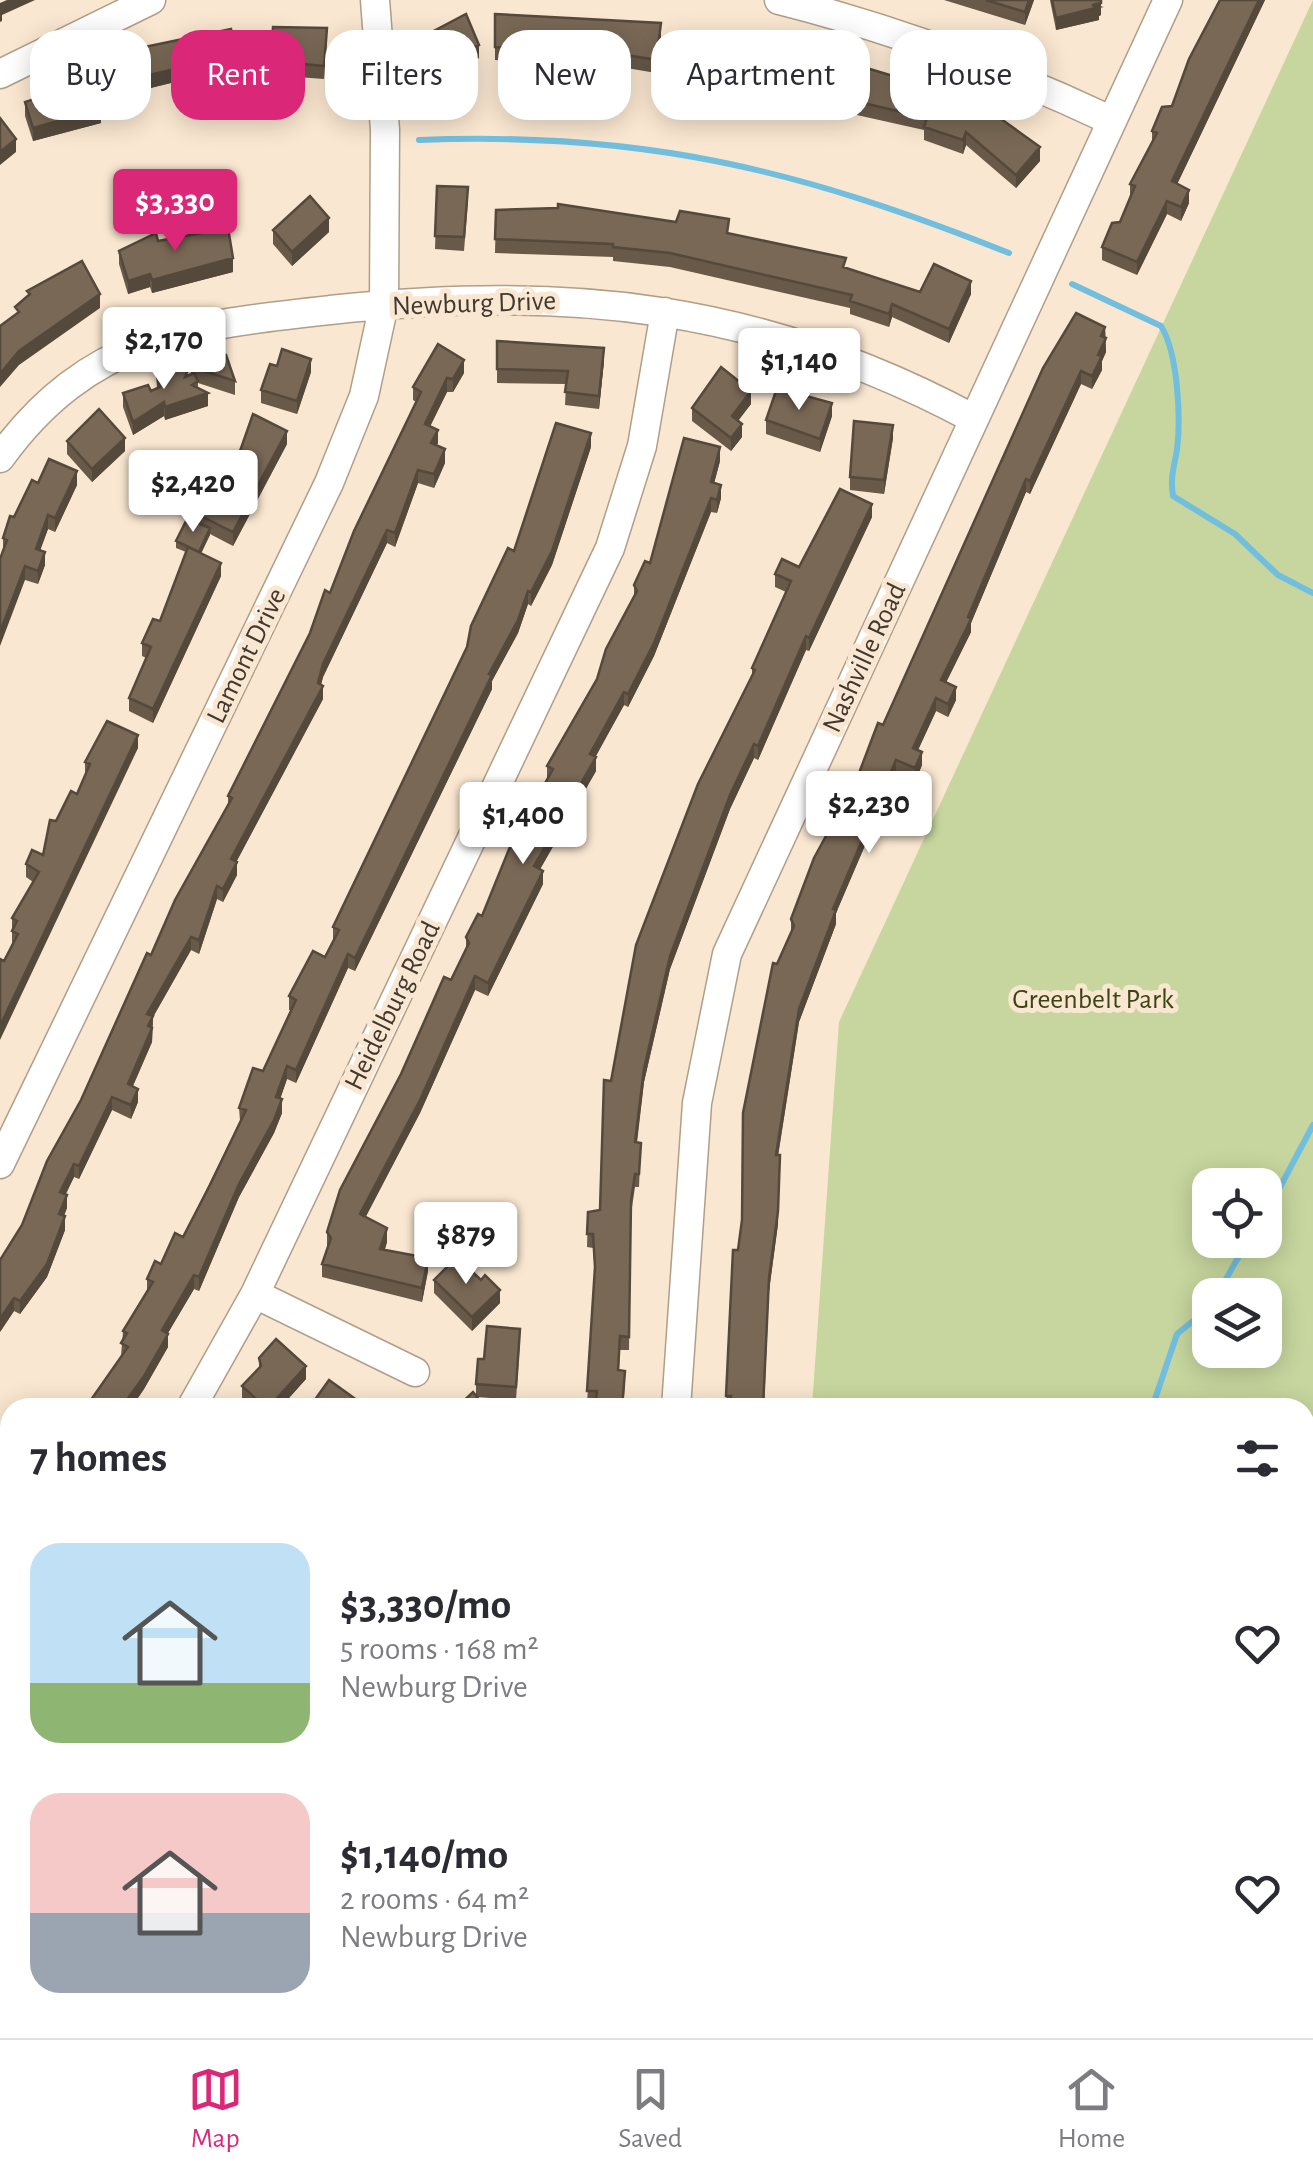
<!DOCTYPE html>
<html lang="en">
<head>
<meta charset="utf-8">
<style>
	:root { --surface:#fff; --page:#f7f7f7; --text:#2b2b33; --muted:#7c7c81; --line:#e1e1e2; --accent:#db2777 }
	body { margin:0; font-family:"Alegreya Sans",sans-serif; background:var(--page); color:var(--text); height:100vh; display:flex; flex-direction:column; font-size:38px; white-space:nowrap }
	* { box-sizing:border-box; margin:0 }
	p { font-size:32px; color:var(--muted) }
	.icon { flex:none; width:55px; height:55px; fill:none; stroke:currentColor; stroke-width:2; stroke-linecap:round; stroke-linejoin:round }
	.map { position:relative; flex:1; overflow:hidden }
	.sheet { position:absolute; left:0px; top:1398px; width:1315px; height:642px; display:flex; flex-direction:column; background:var(--surface); border-radius:30px 30px 0 0; box-shadow:0 5px 25px #0003 }
	.sheet>* { flex:none }
	.hud { position:absolute; left:30px; top:30px; width:1255px; height:90px; display:flex; gap:20px }
	.fabs { position:absolute; left:1192px; top:1168px; display:grid; gap:20px }
	.fabs a { display:grid; place-items:center; width:90px; height:90px; border-radius:20px; background:var(--surface); box-shadow:0 5px 25px #0003; font-size:50px }
	.price { position:absolute; translate:-50% -85px; padding:0 22px; border-radius:10px; background:#fff; color:#222; font-size:32px; line-height:65px; filter:drop-shadow(0 2px 5px #0008) }
	.price::after { content:''; position:absolute; left:50%; top:60px; width:30px; height:22px; margin-left:-15px; background:inherit; clip-path:polygon(0 0,100% 0,50% 100%) }
	.price.selected { background:var(--accent); color:#fff }
	ul { padding:0; list-style:none }
	li { display:flex; align-items:center; gap:30px; height:250px; padding:0 30px }
	li span { display:grid; place-items:center; flex:none; width:280px; height:200px; border-radius:30px; color:#555 }
	li>.icon { margin-inline-start:auto }
	span .icon { width:120px; height:120px; fill:#fffc; stroke-width:1 }
	li b { font-size:42px }
	h2 { display:flex; justify-content:space-between; align-items:center; height:120px; padding:0 30px; font-size:42px }
	.chip { padding:0 35px; border-radius:30px; background:var(--surface); box-shadow:0 5px 25px #0003; font-size:35px; line-height:90px }
	.chip.selected { background:var(--accent); color:#fff }
	.tabs { display:flex; justify-content:space-around; align-items:center; height:140px; border-top:2px solid var(--line); background:var(--surface); font-size:28px; color:var(--muted) }
	.tabs a { display:grid; justify-items:center; gap:5px }
	.tabs .selected { color:var(--accent) }
	.map>svg:first-child { display:block }
	.green { fill:#c7d69e; fill-rule:evenodd }
	.lines { fill:none; stroke-linecap:round; stroke-linejoin:round }
	.stream { stroke:#71bede; stroke-width:6 }
	.minor-casing { stroke:#b09e89; stroke-width:31 }
	.minor { stroke:#fff; stroke-width:28 }
	.wall { fill:#685949 }
	.shaded-wall { fill:#55493c }
	.building { fill:#796855; stroke:#55493c; stroke-width:2.5 }
	.labels { text-anchor:middle; stroke-width:10; stroke-linejoin:round; paint-order:stroke }
	.street-label { font-size:28px; fill:#403830; stroke:#fae7d1 }
	.park-label { font-size:28px; fill:#3a4414; stroke:#fae7d1 }
</style>
</head>
<body>
<div class="map">
<svg width="1313" height="2038" viewBox="0 0 1313 2038">
	<rect width="100%" height="100%" fill="#fae7d1"/>
	<!-- green -->
	<path class="green" d="M1313,0V2038H772V2030H1305V1408L812,1407L839,1022ZM1210,1185H1265V1240H1210ZM1210,1295H1265V1350H1210Z"/>
	<g class="lines">
		<!-- stream -->
		<path class="stream" d="M419,140C644,131 801,170 1009,253
			M1072,284L1161,326C1178,353 1181,418 1177,450C1174,467 1170,478 1173,496L1235,534L1278,575L1313,593
			M1265,1200L1278,1191L1313,1125
			M1217,1295L1248,1240
			M1152,1408L1177,1334L1210,1307
			M466,2038L470,2030"/>
		<defs>
			<path id="minor" d="M779,0C894,29 1002,69 1110,120
				M0,74L151,0
				M0,458C88,336 191,325 330,310C569,285 760,304 974,419
				M0,1164L329,483L364,396L384,304L385,130L375,0
				M255,1294L415,1372
				M191,1408L255,1294L610,548L642,446L665,312
				M676,1408L697,1103L727,954L1168,0
				M0,1651L10,1642
				M0,1778L10,1789
				M280,2030L281,2038
				M642,2038L643,2030"/>
		</defs>
		<!-- minor casing -->
		<use href="#minor" class="minor-casing"/>
		<!-- minor -->
		<use href="#minor" class="minor"/>
	</g>
	<!-- wall -->
	<path class="wall" d="M944,0H1034L1025,25Z
		M1050,0H1101V15L1099,16V20L1056,30Z
		M1220,0H1265L1177,184L1189,203L1181,221L1167,214L1137,275L1102,260V247L1120,222L1130,197V184L1152,142V131L1172,106Z
		M495,14L661,36L656,73L609,65L495,60Z
		M428,34L479,58L440,75L428,47Z
		M327,41L324,79L271,75V61Z
		M741,42L1040,161L1016,188L966,145L963,154L924,140V130L812,105L806,99L688,78V65Z
		M135,49L236,58V71L179,77V81L122,95V107L101,111V123L33,141L25,116V102L80,85V73L135,62Z
		M437,186L468,201L464,251L435,249Z
		M496,210L729,234L846,268L920,292L971,294L949,343L892,317L889,327L850,314V308L670,267L613,261V257L495,253Z
		M273,230L329,232L292,266L273,244Z
		M158,241L233,272L152,293L150,287L128,294L119,264V251Z
		M1105,327L1106,352L1102,361V370L1092,389L1081,384L1030,494L1026,492L971,623V632L946,682L956,700L948,717L936,711L918,750L922,765L915,782L896,773L836,913V924L799,1022L778,1155V1224L769,1291L764,1408H726L733,1250H738L777,964L791,932V919L883,725Z
		M497,341L604,361L599,409L565,405L566,384L497,383Z
		M277,366L311,372L297,414L261,403V390Z
		M191,367L235,381V395L198,383V388L208,406L165,420L164,416L133,435L123,407V393L151,391L157,389L156,373L191,374Z
		M464,373L453,392H447L430,426L438,443L436,445L445,463L434,488L418,483L395,547L387,543L323,677L321,685L323,699L236,862L237,875L223,902L217,899L199,954L191,950L153,1017L152,1042L133,1086L138,1102L131,1119L112,1110L79,1179L74,1177L66,1194L67,1208L64,1216L65,1230L47,1277L20,1314L14,1311L0,1332L22,1225L151,955L228,805V796L330,593L416,402L413,400V387Z
		M751,404L738,420L742,437L731,451L692,421V408Z
		M832,416L820,452L766,434V420Z
		M893,438L884,494L850,490V477Z
		M67,441L125,451L92,482L67,454Z
		M287,444L233,546L210,534L201,553L221,576L153,723L129,711V698L146,658L142,656V643L160,621L186,552L176,548V541L199,524V515L217,501L233,485L241,468L239,467V454Z
		M591,447L552,565L531,606L528,604L518,633L492,681V689L355,971L348,968L296,1083L287,1079L280,1099L282,1113L274,1133L239,1197L199,1291L194,1289L168,1333V1347L144,1389L131,1408H73L86,1407L121,1356L123,1331L147,1292V1279L183,1237L240,1121L239,1108L263,1071L291,1010H289V996L325,957L333,940V927L514,551Z
		M720,461L714,483L721,498L717,513L711,512L654,656L628,707L624,705L595,757L596,771L540,869L543,884L488,996L475,990L420,1113L365,1217L387,1242L385,1250L428,1271L422,1302L322,1277V1264L328,1247L327,1245V1232L401,1074L466,949V937L482,916L547,780V766L597,679L634,596V585Z
		M38,483L77,485L55,532L48,529L40,550L45,565L38,584L25,580L3,551V538L14,517Z
		M872,517L809,651L806,650L758,760L754,758L730,809L670,969L644,1082L637,1143H641L639,1187H635L631,1214L629,1350H620L619,1370L625,1384L623,1408H595V1405L587,1404L595,1273L593,1248L587,1247L588,1212L600,1210L611,1081L752,677V668L786,592L775,587V574L799,567Z
		M138,748L4,961L12,944V918L33,882L26,877V864L43,855L56,821L77,794L85,775V762Z
		M434,1280L500,1303L472,1331L434,1293Z
		M520,1342L516,1400L477,1397L476,1395V1384L484,1359Z
		M259,1358L306,1379L280,1408H251L242,1399V1386L259,1368Z
		M0,1844L10,1854V1913L0,1902Z
		M169,2030H216L211,2038H183Z
		M538,2030L593,2038H538Z"/>
	<!-- shaded-wall -->
	<path class="shaded-wall" d="M7,0H35L2,15V21L0,22V3Z
		M1029,0H1034L1025,25V12Z
		M1259,0H1265L1172,195V181Z
		M1101,3V15L1099,16V20L1056,30V18Z
		M661,23V36L656,73V60Z
		M479,45V58L440,75V62Z
		M179,68V81L122,95L120,82Z
		M101,109V123L33,141V128Z
		M966,132V145L963,154V140Z
		M16,139V152L0,165V152Z
		M1040,147V161L1016,188V175Z
		M1189,190V203L1181,221V207Z
		M1167,201V214L1137,275V262Z
		M329,218V232L292,266V252Z
		M233,258V272L152,293V280Z
		M150,274V287L128,294V281Z
		M971,281V294L949,343V329Z
		M100,294V308L19,365L0,387V374L19,351Z
		M892,304V317L889,327V314Z
		M1105,327L1106,352L1102,361V370L1092,389V376L1101,336Z
		M604,348V361L599,409V396Z
		M311,359V372L297,414V401Z
		M464,360V373L453,392V379Z
		M1081,371V384L1030,494V481Z
		M447,378V392L425,437V424Z
		M751,391V404L732,429V416Z
		M208,393V406L165,420V407Z
		M164,402V416L133,435V422Z
		M832,403V416L820,452V439Z
		M742,424V437L731,451V438Z
		M893,425V438L884,494V480Z
		M438,430V443L431,456V443Z
		M287,431V444L233,546V532Z
		M591,433V447L552,565L531,606V592Z
		M125,438V451L92,482V469Z
		M720,447V461L711,495V482Z
		M445,449V463L434,488V474Z
		M418,470V483L395,547V533Z
		M77,471V485L55,532V518Z
		M1026,479V492L971,623V632L941,693V680Z
		M721,485V498L717,513V500Z
		M711,498V512L654,656L628,707V694Z
		M872,504V517L809,651V638Z
		M48,515V529L36,562V549Z
		M210,528V535L199,558V552Z
		M387,530V543L323,677L318,695L323,686V699L231,872V859L318,683L323,664Z
		M45,552V565L38,584V571Z
		M221,563V576L153,723V709Z
		M25,566V580L0,646V632Z
		M528,591V604L518,633L492,681V689L355,971V958Z
		M806,636V650L758,760V746Z
		M956,687V700L948,717V704Z
		M624,692V705L590,767V754Z
		M936,698V711L913,761V748Z
		M138,735V748L0,1040V1026Z
		M754,744V758L730,809L670,969L644,1082L635,1156V1142L644,1069L670,956L730,795Z
		M922,752V765L915,782V768Z
		M596,757V771L534,880V866Z
		M896,760V773L836,913V924L799,1022L776,1169V1155L799,1009L833,909Z
		M237,862V875L223,902V889Z
		M543,871V884L488,996V983Z
		M217,886V899L199,954V940Z
		M191,937V950L153,1017L152,1042L128,1097V1084L147,1014Z
		M348,954V968L296,1083V1070Z
		M475,976V990L420,1113L360,1228V1214Z
		M287,1066V1079L276,1111V1097Z
		M138,1089V1102L131,1119V1105Z
		M112,1097V1110L79,1179V1166Z
		M282,1099V1113L274,1133L239,1197L199,1291V1277L239,1184Z
		M780,1155L778,1224L769,1291V1278Z
		M74,1164V1177L60,1205V1192Z
		M67,1195V1208L59,1227V1214Z
		M65,1216V1230L47,1277L20,1314V1301Z
		M387,1228V1242L380,1262V1249Z
		M428,1258V1271L422,1302V1288Z
		M194,1275V1289L162,1343V1330Z
		M500,1290V1303L472,1331V1317Z
		M14,1298V1311L0,1332V1319Z
		M168,1334V1347L144,1389L131,1408H121Z
		M306,1366V1379L280,1408H268Z
		M10,1553V1567L0,1578V1565Z
		M209,2030H216L211,2038H205Z"/>
	<!-- building -->
	<path class="building" d="M986,0H1029L1025,12Z
		M1052,0H1101V3L1092,5L1099,7L1056,18Z
		M1220,0H1259L1172,181L1189,190L1181,207L1167,201L1137,262L1102,247L1112,223L1120,222L1135,186L1130,184L1157,133L1152,131L1162,107L1172,106L1189,59Z
		M466,14L479,45L440,62L428,34Z
		M495,14L661,23L656,60L609,52L495,47Z
		M273,27L327,28L324,66L271,61Z
		M231,29L236,58L177,64L179,68L120,82L122,93L98,98L101,109L33,128L25,102L82,84L80,73L138,62L135,49Z
		M694,33L741,37V42L860,66L916,83L990,111L1040,147L1016,175L966,132L963,140L924,127L927,118L812,91L806,85L688,65Z
		M0,118L16,139L0,152Z
		M437,186L468,187L464,237L435,236Z
		M310,196L329,218L292,252L273,230Z
		M558,204L676,222L680,211L729,219L727,233L846,258L843,267L920,292L934,264L971,281L949,329L892,304L889,314L850,301L852,295L670,253L613,247V244L495,239L496,210L558,208Z
		M228,228L233,258L152,280L150,274L128,281L119,251L156,233L158,241Z
		M82,261L100,294L19,351L0,374V326L19,312L15,307L30,294L27,291Z
		M1076,313L1105,327L1101,336L1106,338L1098,355L1102,356L1092,376L1081,371L1030,481L1026,479L968,617L971,619L941,680L956,687L948,704L936,698L913,748L922,752L915,768L896,760L833,909L836,910L799,1009L776,1155H780L778,1211L769,1278L763,1408H729L731,1396H726L733,1250H738L742,1220L743,1113L773,963L777,964L794,926L791,919L814,858L856,781L878,723L883,725L1043,368Z
		M497,341L604,348L599,396L565,392L568,371L497,369Z
		M438,344L464,360L453,379L447,378L425,424L438,430L431,443L445,449L434,474L418,470L395,533L387,530L323,664L318,683L323,686L231,859L237,862L223,889L217,886L199,940L191,937L147,1014L153,1016L148,1026L152,1028L128,1084L138,1089L131,1105L112,1097L79,1166L74,1164L60,1192L67,1195L59,1214L65,1216L47,1264L20,1301L14,1298L0,1319V1260L22,1225L47,1161L81,1100L147,953L151,955L175,900L232,798L228,796L310,633L325,590L330,593L354,531L421,392L413,387Z
		M282,349L311,359L297,401L261,390L270,364L277,366Z
		M226,355L235,381L191,367Z
		M191,362L185,377L194,373L198,381L192,385L208,393L165,407L164,402L133,422L123,393L148,385L151,391L160,387L156,373Z
		M721,367L751,391L732,416L742,424L731,438L692,408Z
		M777,388L832,403L820,439L766,420Z
		M99,409L125,438L92,469L67,441Z
		M253,414L287,431L233,532L199,515L209,497L217,501L227,482L233,485L246,458L239,454Z
		M854,421L893,425L884,480L850,477Z
		M556,423L591,433L552,551L531,592L528,591L518,620L489,674L492,675L355,958L348,954L296,1070L287,1066L276,1097L282,1099L274,1120L239,1184L199,1277L194,1275L162,1330L168,1334L144,1376L121,1408H73L77,1401L86,1407L128,1347L121,1343L127,1333L123,1331L153,1282L147,1279L155,1261L161,1264L175,1233L183,1237L210,1185L246,1110L239,1108L253,1068L263,1071L296,1000L289,996L313,951L325,957L339,930L333,927L467,647L471,626L508,548L514,551Z
		M684,438L720,447L711,482L721,485L717,500L711,498L654,643L628,694L624,692L590,754L596,757L534,866L543,871L488,983L475,976L420,1100L360,1214L387,1228L380,1249L428,1258L422,1288L322,1264L331,1238L327,1232L340,1190L401,1074L444,977L451,980L469,943L466,937L478,914L482,916L512,842L553,769L547,766L597,679L606,649L637,591L634,585L645,561L650,563Z
		M49,459L77,471L55,518L48,515L36,549L45,552L38,571L25,566L0,632V559L7,540L3,538L10,516L14,517L32,480L38,483Z
		M840,489L872,504L809,638L806,636L758,746L754,744L730,795L670,956L644,1069L635,1142L641,1143L639,1174H635L631,1201L629,1337L620,1336L618,1370L625,1371L622,1408H595L597,1391H587L595,1267L593,1234H587L588,1212L600,1210L604,1080L611,1081L636,945L698,784L755,670L752,668L791,581L775,574L782,559L799,567Z
		M187,519L210,528L199,552L176,541Z
		M188,547L221,563L153,709L129,698L151,647L142,643L153,619L160,621Z
		M107,721L138,735L0,1026V959L4,961L18,934L12,931L17,921L12,918L39,872L26,864L32,850L43,855L50,820L56,821L71,791L77,794L90,764L85,762Z
		M457,1257L481,1280L485,1275L500,1290L472,1317L434,1280Z
		M487,1326L520,1329L516,1387L476,1384L478,1359H484Z
		M276,1339L306,1366L268,1408H266L242,1386L261,1366L259,1358Z
		M329,1380L365,1406L363,1408H309Z
		M473,1392L486,1408H456Z
		M10,1493V1553L0,1565V1504Z
		M0,1844L10,1854V1899L0,1889Z
		M192,2030H209L205,2037Z
		M538,2030H592V2038H556L557,2033H538Z
		M688,2030H730V2038H682V2034L688,2035Z
		M382,2032L383,2038H354V2034Z"/>
	<g class="labels">
		<!-- street labels -->
		<g class="street-label">
			<text transform="translate(474 302) rotate(-2)" y="10">Newburg Drive</text>
			<text transform="translate(245 655) rotate(-64)" y="10">Lamont Drive</text>
			<text transform="translate(863 657) rotate(-65)" y="10">Nashville Road</text>
			<text transform="translate(391 1005) rotate(-64)" y="10">Heidelburg Road</text>
		</g>
		<!-- park labels -->
		<g class="park-label">
			<text x="1093" y="1008">Greenbelt Park</text>
		</g>
	</g>
</svg>
<div class="fabs">
<a><svg class="icon" aria-label="locate" viewBox="0 0 24 24"><circle cx="12" cy="12" r="6"/><path d="M12 2v4M12 18v4M2 12h4M18 12h4"/></svg></a>
<a><svg class="icon" aria-label="layers" viewBox="0 0 24 24"><path d="M12 4l9 5-9 5-9-5zM3 14l9 5 9-5"/></svg></a>
</div>
<b class="price selected" style="left:175px;top:254px">$3,330</b>
<b class="price" style="left:164px;top:392px">$2,170</b>
<b class="price" style="left:799px;top:413px">$1,140</b>
<b class="price" style="left:193px;top:535px">$2,420</b>
<b class="price" style="left:869px;top:856px">$2,230</b>
<b class="price" style="left:523px;top:867px">$1,400</b>
<b class="price" style="left:466px;top:1287px">$879</b>
<div class="hud">
<a class="chip">Buy</a>
<a class="chip selected">Rent</a>
<a class="chip">Filters</a>
<a class="chip">New</a>
<a class="chip">Apartment</a>
<a class="chip">House</a>
</div>
<section class="sheet">
<h2>7 homes<svg class="icon" aria-label="filters" viewBox="0 0 24 24"><path d="M4 7h16M4 17h16"/><circle cx="9" cy="7" r="2"/><circle cx="15" cy="17" r="2"/></svg></h2>
<ul>
<li><span style="background:linear-gradient(#bfe0f5 70%,#8fb573 0)"><svg class="icon" aria-label="home" viewBox="0 0 24 24"><path d="M3 11l9-7 9 7M6 9v11h12V9"/></svg></span><div><b>$3,330/mo</b><p>5 rooms · 168 m²</p><p>Newburg Drive</p></div><svg class="icon" aria-label="heart" viewBox="0 0 24 24"><path d="M12 20l-8-8c-3-5 5-10 8-4 3-6 11-1 8 4z"/></svg></li>
<li><span style="background:linear-gradient(#f6c9c9 60%,#9aa5b1 0)"><svg class="icon" aria-label="home" viewBox="0 0 24 24"><path d="M3 11l9-7 9 7M6 9v11h12V9"/></svg></span><div><b>$1,140/mo</b><p>2 rooms · 64 m²</p><p>Newburg Drive</p></div><svg class="icon" aria-label="heart" viewBox="0 0 24 24"><path d="M12 20l-8-8c-3-5 5-10 8-4 3-6 11-1 8 4z"/></svg></li>
</ul>
</section>
</div>
<nav class="tabs">
<a class="selected"><svg class="icon" aria-label="map" viewBox="0 0 24 24"><path d="M3 6l6-2 6 2 6-2v14l-6 2-6-2-6 2zM9 4v14M15 6v14"/></svg>Map</a>
<a><svg class="icon" aria-label="saved" viewBox="0 0 24 24"><path d="M7 4h10v16l-5-4-5 4z"/></svg>Saved</a>
<a><svg class="icon" aria-label="home" viewBox="0 0 24 24"><path d="M3 11l9-7 9 7M6 9v11h12V9"/></svg>Home</a>
</nav>
</body>
</html>
